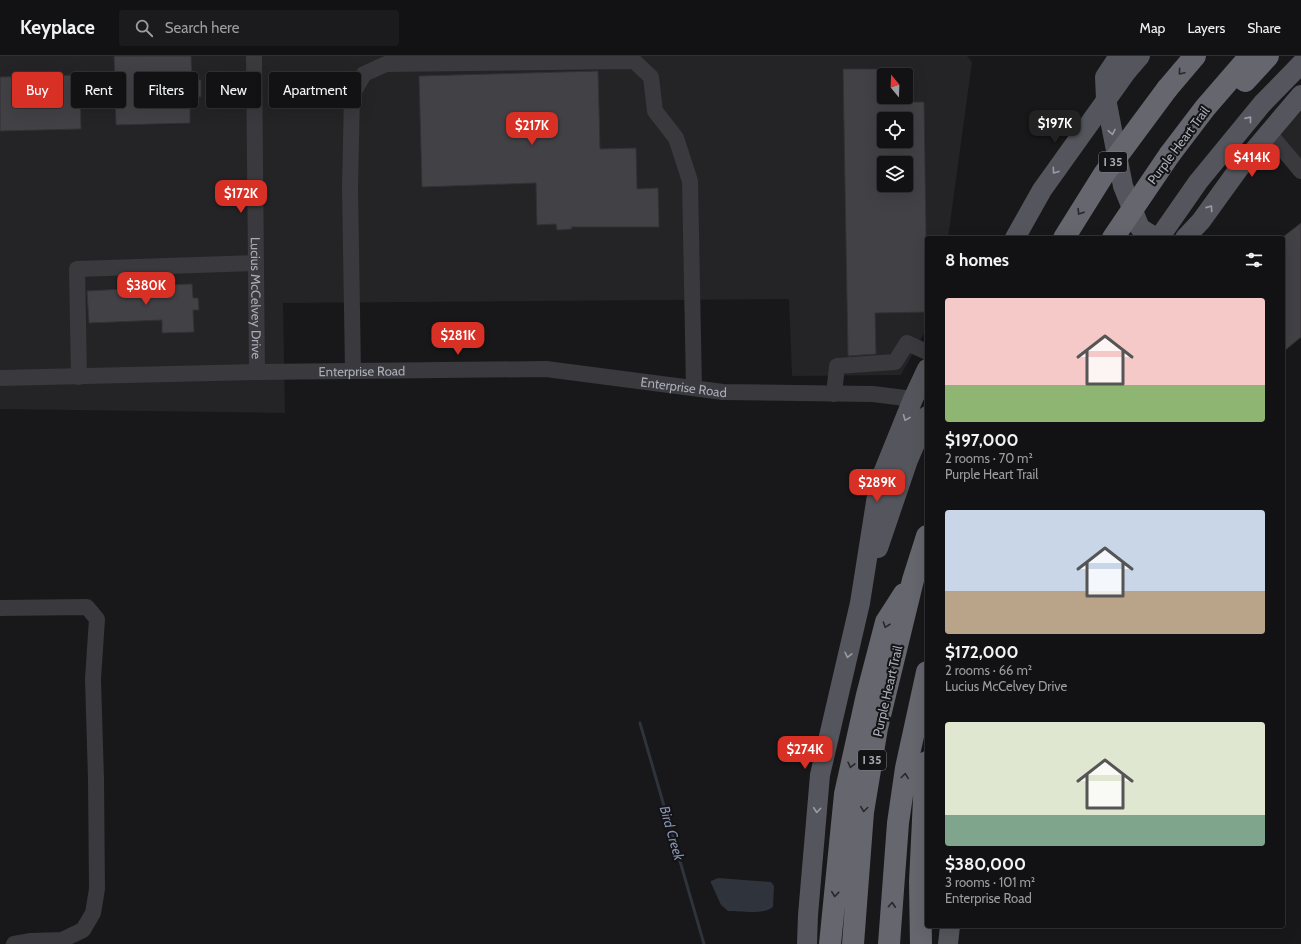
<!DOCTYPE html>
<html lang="en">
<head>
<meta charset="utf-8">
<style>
	:root { --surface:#121113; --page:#1b1a1c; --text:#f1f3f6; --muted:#9c9da0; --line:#313133; --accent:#d93025 }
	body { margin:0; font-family:Cabin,sans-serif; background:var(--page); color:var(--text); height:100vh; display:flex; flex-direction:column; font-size:15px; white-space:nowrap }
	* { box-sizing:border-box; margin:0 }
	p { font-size:13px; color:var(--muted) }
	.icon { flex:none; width:22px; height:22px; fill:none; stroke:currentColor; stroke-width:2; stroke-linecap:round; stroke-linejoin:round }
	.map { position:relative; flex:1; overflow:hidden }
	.drawer { position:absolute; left:925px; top:180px; width:360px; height:692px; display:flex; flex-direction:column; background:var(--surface); border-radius:4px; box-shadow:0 4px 16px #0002,0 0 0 1px var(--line) }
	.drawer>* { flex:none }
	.hud { position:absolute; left:12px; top:16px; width:380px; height:36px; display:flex; gap:8px }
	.needle { width:26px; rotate:341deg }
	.controls { position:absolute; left:877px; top:12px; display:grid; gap:8px }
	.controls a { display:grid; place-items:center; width:36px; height:36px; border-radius:4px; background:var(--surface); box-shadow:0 4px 16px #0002,0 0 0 1px var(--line); font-size:20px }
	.price { position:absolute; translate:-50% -34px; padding:0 9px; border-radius:8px; background:var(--accent); color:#fff; font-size:13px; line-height:26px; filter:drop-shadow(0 1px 2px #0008) }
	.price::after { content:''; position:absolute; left:50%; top:24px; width:12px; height:9px; margin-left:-6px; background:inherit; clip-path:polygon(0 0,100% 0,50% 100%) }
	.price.current { background:#222; color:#fff }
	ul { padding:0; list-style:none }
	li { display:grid; align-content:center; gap:8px; height:212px; padding:0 20px }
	li span { display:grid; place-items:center; height:124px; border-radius:4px; color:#555 }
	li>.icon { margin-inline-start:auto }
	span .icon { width:72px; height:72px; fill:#fffc; stroke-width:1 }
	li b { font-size:17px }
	h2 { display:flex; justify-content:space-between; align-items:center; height:48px; padding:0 20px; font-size:17px }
	.pill { padding:0 14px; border-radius:4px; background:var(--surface); box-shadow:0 4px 16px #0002,0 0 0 1px var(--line); font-size:14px; line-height:36px }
	.pill.current { background:var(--accent); color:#fff }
	header { display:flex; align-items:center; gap:24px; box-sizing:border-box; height:56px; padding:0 20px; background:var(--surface); border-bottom:1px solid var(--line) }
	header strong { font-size:19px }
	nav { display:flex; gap:22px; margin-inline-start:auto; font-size:14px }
	.search { width:280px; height:36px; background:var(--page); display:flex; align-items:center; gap:10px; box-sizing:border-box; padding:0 14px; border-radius:4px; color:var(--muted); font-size:15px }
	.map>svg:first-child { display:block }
	.built { fill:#242326; fill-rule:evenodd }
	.water { fill:#2e333c }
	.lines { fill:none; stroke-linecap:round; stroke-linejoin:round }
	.stream { stroke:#2e333c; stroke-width:3 }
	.building { fill:#424146; stroke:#323135; fill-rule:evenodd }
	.minor { stroke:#39393e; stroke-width:16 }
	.major { stroke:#55555d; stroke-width:20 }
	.highway { stroke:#65666e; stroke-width:22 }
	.major-bridge { stroke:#55555d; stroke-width:20 }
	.highway-bridge { stroke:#65666e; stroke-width:22 }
	.oneway { stroke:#28272a }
	.oneway2 { stroke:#999ba6 }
	.labels { text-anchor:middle; stroke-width:4; stroke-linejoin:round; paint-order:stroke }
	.shield { fill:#131214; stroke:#7d7e87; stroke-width:1 }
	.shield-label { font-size:12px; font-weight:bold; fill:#aaacb8 }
	.street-label { font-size:13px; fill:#aaacb8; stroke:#131214 }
	.water-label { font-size:14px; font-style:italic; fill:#8493b0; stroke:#131214 }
</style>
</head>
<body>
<header>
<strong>Keyplace</strong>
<div class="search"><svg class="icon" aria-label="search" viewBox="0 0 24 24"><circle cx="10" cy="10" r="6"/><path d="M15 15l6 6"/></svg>Search here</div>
<nav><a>Map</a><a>Layers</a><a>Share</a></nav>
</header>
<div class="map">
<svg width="1301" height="888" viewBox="0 0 1301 888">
	<rect width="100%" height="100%" fill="#181719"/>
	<!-- built -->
	<path class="built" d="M0,0H967L972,6L948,182H927V272L901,319L792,320L789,243L283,247L285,357L0,353ZM884,19H906V41H884ZM884,63H906V85H884ZM884,107H906V129H884Z
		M1301,55V114L1272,85Z"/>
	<!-- water -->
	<path class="water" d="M718,822L771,826L774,830L773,851C764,859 740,855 728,855L721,849L711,827V825Z"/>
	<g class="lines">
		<!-- stream -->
		<path class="stream" d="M640,667L704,888"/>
	</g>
	<!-- building -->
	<path class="building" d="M114,0H191L192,24H201V41H190V67L116,69Z
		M843,13H884V41H907V46H924L927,242V256L875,257L876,298L848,300ZM884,63H906V85H884ZM884,107H906V129H884Z
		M598,15L600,93L636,92L637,133L658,132L659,171H571L572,173L557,174L556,168L537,169L536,127L422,131L419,20Z
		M80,19L81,73L0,75V21Z
		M1301,167V281L1283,296V181Z
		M192,228L193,242H198L199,254H193L194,276L162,277V264L89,267L87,235L160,231V229Z"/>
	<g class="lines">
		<!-- minor -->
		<g class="minor">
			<path id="s1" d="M254,0L257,316"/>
			<path d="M1269,77L1301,115"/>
			<path d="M353,315L350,132L352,39L364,18L386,8L634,5L651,21L655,55L676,82L690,125L694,332"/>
			<path d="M79,321L77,213L256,207"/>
			<path id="s2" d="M0,322L257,316L546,313L723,336L873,338L913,343"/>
			<path d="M834,338L837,310L895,306L907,287L927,296"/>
			<path d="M0,552L87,551L97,563L93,623L96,723L97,833L93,857L83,874L62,884L31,885L14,888"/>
		</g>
		<!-- major -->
		<path class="major" d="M1119,0L1105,21L1106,43L1123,130L1140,172L1156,182
			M1127,15L1140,0
			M1159,182L1198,126L1262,48L1301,8
			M1185,182L1201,165L1240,111L1301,39
			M878,492L908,404L927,360
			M807,888L808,859L820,719L860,547L879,427L913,343L927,313
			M948,888L950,870"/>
		<!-- highway -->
		<path class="highway" d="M1245,25L1268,0
			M1167,33L1195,0
			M1170,98L1205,52L1250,0
			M830,888L845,738L867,639L886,566L904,538
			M853,888L863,756L877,672L913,524L927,480
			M889,888L898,767L906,712L927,616
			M921,888L920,826L925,722L927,706"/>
		<!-- major-bridge -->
		<path class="major-bridge" d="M1015,182L1042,134L1127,15"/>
		<!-- highway-bridge -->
		<path class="highway-bridge" d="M1064,182L1104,118L1167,33
			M1113,182L1170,98"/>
	</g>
	<!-- one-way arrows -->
	<defs><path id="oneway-chevron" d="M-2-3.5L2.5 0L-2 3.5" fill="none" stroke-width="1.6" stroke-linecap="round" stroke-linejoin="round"/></defs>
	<g class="oneway">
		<use href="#oneway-chevron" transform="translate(1181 16) rotate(130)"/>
		<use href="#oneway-chevron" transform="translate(1080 156) rotate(122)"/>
		<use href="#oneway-chevron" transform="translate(886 569) rotate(109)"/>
		<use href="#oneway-chevron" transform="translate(851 709) rotate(103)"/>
		<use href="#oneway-chevron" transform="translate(905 720) rotate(-82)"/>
		<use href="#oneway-chevron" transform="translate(864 753) rotate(98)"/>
		<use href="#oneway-chevron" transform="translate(835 838) rotate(96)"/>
		<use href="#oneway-chevron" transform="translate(892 849) rotate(-86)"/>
	</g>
	<g class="oneway2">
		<use href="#oneway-chevron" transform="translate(1249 63) rotate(-51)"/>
		<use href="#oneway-chevron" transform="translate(1112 76) rotate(79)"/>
		<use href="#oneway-chevron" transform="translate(1055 115) rotate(126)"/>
		<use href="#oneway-chevron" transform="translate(1210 152) rotate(-55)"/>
		<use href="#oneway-chevron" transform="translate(906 362) rotate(112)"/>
		<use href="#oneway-chevron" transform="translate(848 599) rotate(103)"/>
		<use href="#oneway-chevron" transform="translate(817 754) rotate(95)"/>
	</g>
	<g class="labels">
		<!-- shield labels -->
		<g class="shield">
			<rect x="1099" y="96" width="28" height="20" rx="3"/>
			<rect x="858" y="694" width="28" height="20" rx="3"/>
		</g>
		<g class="shield-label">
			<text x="1113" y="110">I 35</text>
			<text x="872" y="708">I 35</text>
		</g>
		<!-- street labels -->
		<g class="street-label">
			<text transform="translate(1178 89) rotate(-53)" y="5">Purple Heart Trail</text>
			<text dy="5" stroke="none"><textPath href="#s1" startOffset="242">Lucius McCelvey Drive</textPath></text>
			<text dy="5" stroke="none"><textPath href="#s2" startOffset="362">Enterprise Road</textPath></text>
			<text dy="5" stroke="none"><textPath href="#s2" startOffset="685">Enterprise Road</textPath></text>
			<text transform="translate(887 635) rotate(-77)" y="5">Purple Heart Trail</text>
		</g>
		<!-- water labels -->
		<g class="water-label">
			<text transform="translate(672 777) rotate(74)" y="5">Bird Creek</text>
		</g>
	</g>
</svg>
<div class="controls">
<a><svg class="needle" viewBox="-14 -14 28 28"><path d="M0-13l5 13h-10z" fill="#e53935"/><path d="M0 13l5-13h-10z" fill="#9c9da0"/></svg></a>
<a><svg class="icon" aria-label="locate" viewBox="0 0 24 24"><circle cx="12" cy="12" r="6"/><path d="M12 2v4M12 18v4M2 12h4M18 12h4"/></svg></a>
<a><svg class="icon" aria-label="layers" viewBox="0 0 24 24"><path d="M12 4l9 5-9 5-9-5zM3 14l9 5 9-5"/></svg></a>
</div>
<b class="price current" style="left:1055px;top:88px">$197K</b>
<b class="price" style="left:532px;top:90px">$217K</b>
<b class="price" style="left:1252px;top:122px">$414K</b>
<b class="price" style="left:241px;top:158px">$172K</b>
<b class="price" style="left:146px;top:250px">$380K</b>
<b class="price" style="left:458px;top:300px">$281K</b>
<b class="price" style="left:877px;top:447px">$289K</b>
<b class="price" style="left:805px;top:714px">$274K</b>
<div class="hud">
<a class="pill current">Buy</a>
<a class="pill">Rent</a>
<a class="pill">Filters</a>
<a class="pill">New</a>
<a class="pill">Apartment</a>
</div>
<section class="drawer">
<h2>8 homes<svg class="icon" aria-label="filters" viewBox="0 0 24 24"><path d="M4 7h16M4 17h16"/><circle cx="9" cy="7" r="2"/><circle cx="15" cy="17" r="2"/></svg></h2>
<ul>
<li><span style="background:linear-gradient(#f6c9c9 70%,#8fb573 0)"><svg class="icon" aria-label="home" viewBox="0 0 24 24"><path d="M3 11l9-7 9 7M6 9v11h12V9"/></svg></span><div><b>$197,000</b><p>2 rooms · 70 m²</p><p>Purple Heart Trail</p></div></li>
<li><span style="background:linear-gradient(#c9d6e8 65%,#b9a48a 0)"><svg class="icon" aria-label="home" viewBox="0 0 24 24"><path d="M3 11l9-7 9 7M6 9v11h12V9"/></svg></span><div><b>$172,000</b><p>2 rooms · 66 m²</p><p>Lucius McCelvey Drive</p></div></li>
<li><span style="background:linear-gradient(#dfe7d0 75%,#7fa58c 0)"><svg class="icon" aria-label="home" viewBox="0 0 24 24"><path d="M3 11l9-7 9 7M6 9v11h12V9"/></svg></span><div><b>$380,000</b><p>3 rooms · 101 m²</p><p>Enterprise Road</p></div></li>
</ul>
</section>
</div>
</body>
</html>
